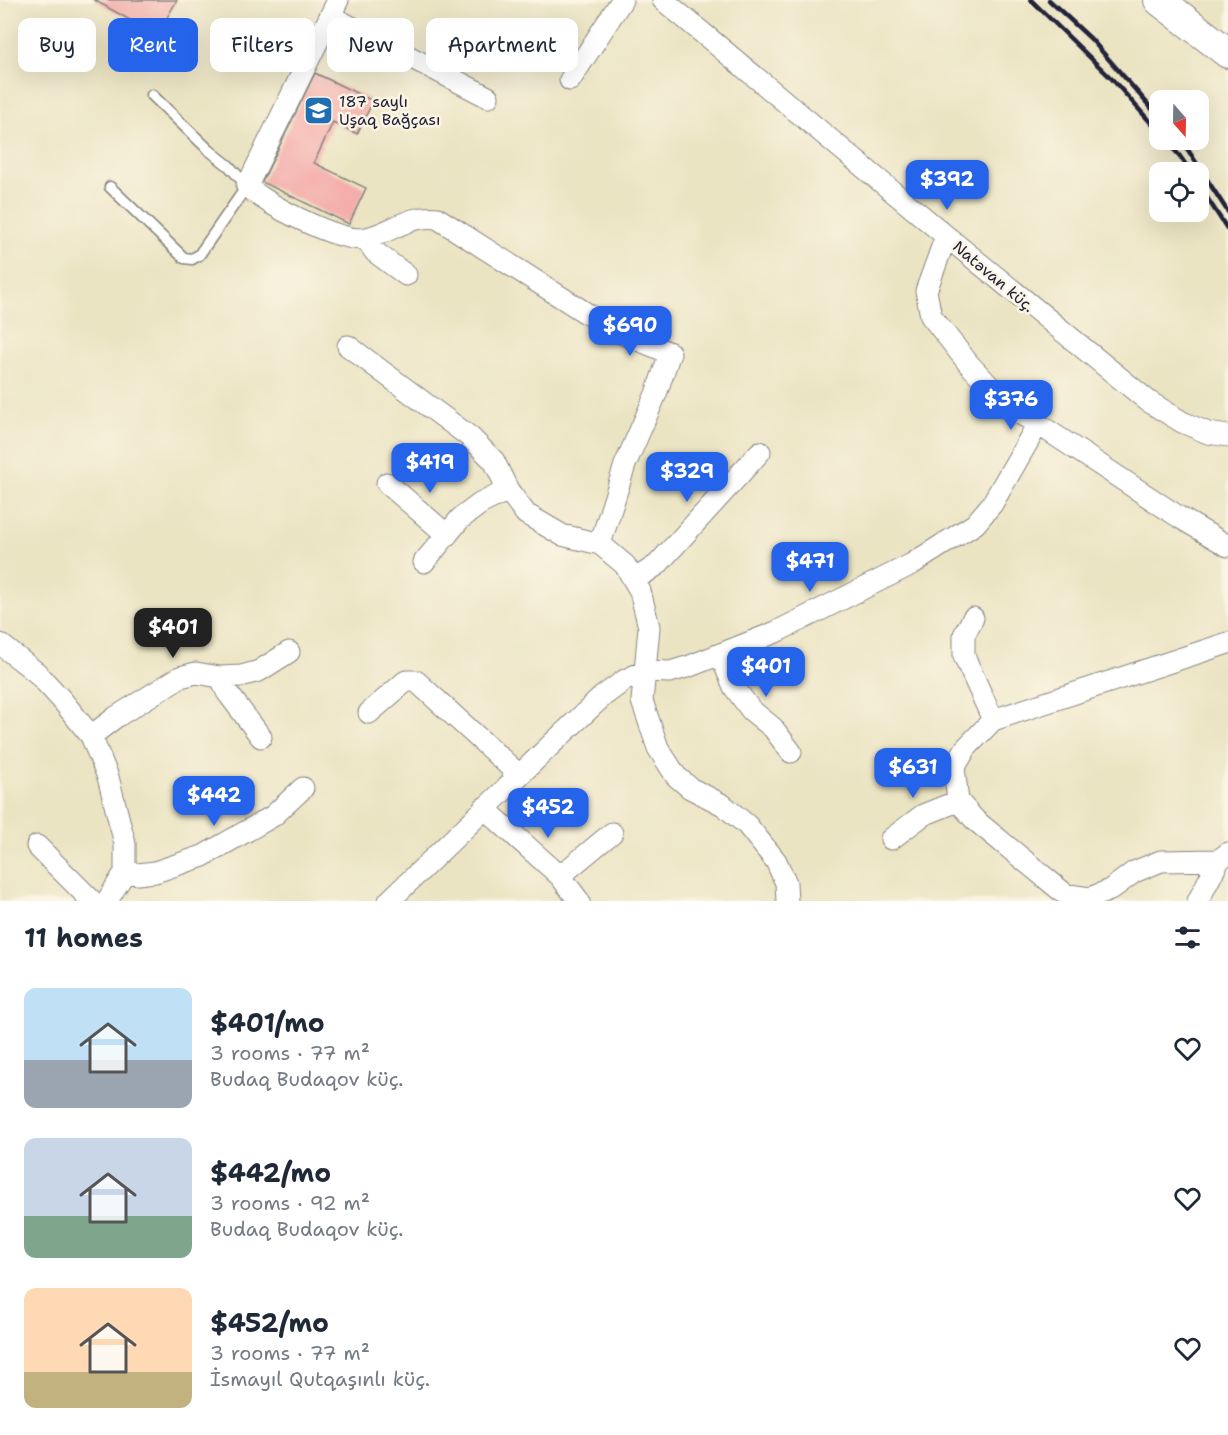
<!DOCTYPE html>
<html lang="en">
<head>
<meta charset="utf-8">
<style>
	:root { --surface:#fff; --page:#f2f2f3; --text:#1f2937; --muted:#747a83; --accent:#2563eb }
	body { margin:0; font-family:"Shantell Sans",sans-serif; background:var(--page); color:var(--text); height:100vh; display:flex; flex-direction:column; font-size:22px; white-space:nowrap }
	* { box-sizing:border-box; margin:0 }
	p { font-size:20px; color:var(--muted) }
	.icon { flex:none; width:33px; height:33px; fill:none; stroke:currentColor; stroke-width:2; stroke-linecap:round; stroke-linejoin:round }
	.map { position:relative; height:901px; overflow:hidden }
	.details { display:flex; flex-direction:column; background:var(--surface); flex:1 }
	.details>* { flex:none }
	.banner { position:absolute; left:18px; top:18px; width:600px; height:54px; display:flex; gap:12px }
	.needle { width:39px; rotate:160deg }
	.controls { position:absolute; left:1149px; top:90px; display:grid; gap:12px }
	.controls a { display:grid; place-items:center; width:60px; height:60px; border-radius:12px; background:var(--surface); box-shadow:0 6px 24px #0002; font-size:30px }
	.price { position:absolute; translate:-50% -51px; padding:0 14px; border-radius:12px; background:var(--accent); color:#fff; font-size:20px; line-height:39px; filter:drop-shadow(0 2px 3px #0008) }
	.price::after { content:''; position:absolute; left:50%; top:36px; width:18px; height:14px; margin-left:-9px; background:inherit; clip-path:polygon(0 0,100% 0,50% 100%) }
	.price.current { background:#222; color:#fff }
	ul { padding:0; list-style:none }
	li { display:flex; align-items:center; gap:18px; height:150px; padding:0 24px }
	li span { display:grid; place-items:center; flex:none; width:168px; height:120px; border-radius:12px; color:#555 }
	li>.icon { margin-inline-start:auto }
	span .icon { width:72px; height:72px; fill:#fffc; stroke-width:1 }
	li b { font-size:26px }
	h2 { display:flex; justify-content:space-between; align-items:center; height:72px; padding:0 24px; font-size:26px }
	.pill { padding:0 21px; border-radius:12px; background:var(--surface); box-shadow:0 6px 24px #0002; font-size:21px; line-height:54px }
	.pill.current { background:var(--accent); color:#fff }
	.map>svg:first-child { display:block }
	.building { fill:#f4adaa }
	.lines { fill:none; stroke-linecap:round; stroke-linejoin:round }
	.lane-casing { stroke:#86837f; stroke-width:13 }
	.street-casing { stroke:#86837f; stroke-width:23 }
	.secondary-casing { stroke:#86837f; stroke-width:32 }
	.lane { stroke:#fff; stroke-width:10 }
	.street { stroke:#fff; stroke-width:21 }
	.secondary { stroke:#fff; stroke-width:30 }
	.rail { stroke:#22223b; stroke-width:4.5 }
	.labels { text-anchor:middle; stroke-width:5; stroke-linejoin:round; paint-order:stroke }
	.poi-label { font-size:16px; fill:#22223b; stroke:#fcf5e5; text-anchor:start }
	.street-label { font-size:16px; fill:#22223b; stroke:#fcf5e5 }
</style>
</head>
<body>
<div class="map">
<svg width="1228" height="901" viewBox="0 0 1228 901">
	<rect width="100%" height="100%" fill="#fcf5e5"/>
	<filter id="ink" filterUnits="userSpaceOnUse"><feTurbulence type="fractalNoise" baseFrequency=".0167" numOctaves="2"/><feDisplacementMap in="SourceGraphic" scale="12" xChannelSelector="R" yChannelSelector="G"/><feConvolveMatrix kernelMatrix="1 2 1 2 8 2 1 2 1" color-interpolation-filters="sRGB"/></filter>
	<filter id="wash" filterUnits="userSpaceOnUse"><feTurbulence type="fractalNoise" baseFrequency=".008" numOctaves="4" result="noise"/><feDisplacementMap in="SourceGraphic" scale="24" xChannelSelector="R" yChannelSelector="G"/><feGaussianBlur stdDeviation="1.35" result="paint"/><feColorMatrix in="noise" values="0 0 0 0 0 0 0 0 0 0 0 0 0 0 0 0 0 1.4 0 .05"/><feComposite in="paint" operator="in"/></filter>
	<g filter="url(#wash)">
		<rect width="100%" height="100%" fill="#ebe4c3"/>
		<g id="blocks">
			<!-- building -->
			<path class="building" d="M94,0H177L157,35Z
				M315,73L373,101L357,134L333,122L314,163L366,188L349,224L262,182Z"/>
		</g>
	</g>
	<g filter="url(#ink)">
		<use href="#blocks" fill-opacity="0" stroke="#86837f" stroke-width="1.5"/>
		<g class="lines">
			<defs>
				<path id="lane" d="M110,187L184,258L192,259L199,255L247,186L229,166L209,150L152,95"/>
				<path id="street" d="M338,0L247,186C251,190 256,194 261,197C281,211 344,244 367,238C392,232 410,214 437,218L611,329L670,353L656,394L625,465L600,544L625,565L640,591L649,627L645,671L625,680L603,696L556,740L389,901
					M663,0L946,236L1148,401L1182,422L1208,433L1228,436
					M330,16L488,97
					M570,80L622,0
					M946,236L926,291L931,316L968,363L1010,408L1038,424L1179,517L1228,546
					M366,239L375,252L406,275
					M348,346L470,437L494,461L508,490L526,514L562,535L600,544
					M387,483L447,535
					M424,562L460,519L480,504L508,490
					M634,580L657,565L760,452
					M973,618L964,635V656L993,720
					M0,644L37,673L61,699L91,736L108,777L125,844V872L107,901
					M720,654L734,687L751,710L773,728L791,752
					M220,677L227,692L261,737
					M369,713L406,681H416L519,775
					M91,736L116,717L180,677L196,673L220,677L241,676L259,671L289,652
					M484,808L560,876L579,901
					M891,839L923,815L958,801
					M37,846L92,901
					M1219,860L1161,861L1134,872L1110,890L1090,898L1065,894L975,820L958,801L954,768L966,748L993,720L1228,643
					M125,872L138,874L155,872L203,856L273,816L303,788
					M560,876L612,833
					M787,901L786,883L776,861L747,825L723,805L690,788L676,776L658,748L642,701L645,671L670,672L690,666L776,632L912,564L975,524L992,504L1038,424
					M1198,901L1219,860L1228,853"/>
				<path id="secondary" d="M1159,0L1228,53"/>
			</defs>
			<!-- lane casing -->
			<use href="#lane" class="lane-casing"/>
			<!-- street casing -->
			<use href="#street" class="street-casing"/>
			<!-- secondary casing -->
			<use href="#secondary" class="secondary-casing"/>
			<!-- lane -->
			<use href="#lane" class="lane"/>
			<!-- street -->
			<use href="#street" class="street"/>
			<!-- secondary -->
			<use href="#secondary" class="secondary"/>
			<!-- rail -->
			<path class="rail" d="M1031,0L1112,79L1160,133
				M1049,0L1091,39L1160,118
				M1165,140L1179,155L1191,172
				M1178,140L1188,150L1228,212
				M1198,184L1228,230"/>
		</g>
	</g>
	<!-- icons -->
	<defs>
		<symbol id="school-square" viewBox="-11 -11 22 22"><rect x="-9" y="-9" width="18" height="18" rx="4" fill="#1f6fb2" stroke="#fcf5e5"/><path d="M0-5L7-2L0 1L-7-2ZM-4 1L0 2.5L4 1V4Q0 6-4 4Z" fill="#fff"/></symbol>
	</defs>
	<g fill-rule="evenodd">
		<use href="#school-square" x="302" y="94" width="33" height="33"/>
	</g>
	<g class="labels">
		<!-- poi labels -->
		<g class="poi-label">
			<text x="339" y="107">187 saylı<tspan x="339" dy="18">Uşaq Bağçası</tspan></text>
		</g>
		<!-- street labels -->
		<g class="street-label">
			<text transform="translate(994 276) rotate(40)" y="6">Natəvan küç.</text>
		</g>
	</g>
</svg>
<div class="controls">
<a><svg class="needle" viewBox="-14 -14 28 28"><path d="M0-13l5 13h-10z" fill="#e53935"/><path d="M0 13l5-13h-10z" fill="#747a83"/></svg></a>
<a><svg class="icon" aria-label="locate" viewBox="0 0 24 24"><circle cx="12" cy="12" r="6"/><path d="M12 2v4M12 18v4M2 12h4M18 12h4"/></svg></a>
</div>
<b class="price" style="left:947px;top:211px">$392</b>
<b class="price" style="left:630px;top:357px">$690</b>
<b class="price" style="left:1011px;top:431px">$376</b>
<b class="price" style="left:430px;top:494px">$419</b>
<b class="price" style="left:687px;top:503px">$329</b>
<b class="price" style="left:810px;top:593px">$471</b>
<b class="price current" style="left:173px;top:659px">$401</b>
<b class="price" style="left:766px;top:698px">$401</b>
<b class="price" style="left:913px;top:799px">$631</b>
<b class="price" style="left:214px;top:827px">$442</b>
<b class="price" style="left:548px;top:839px">$452</b>
<div class="banner">
<a class="pill">Buy</a>
<a class="pill current">Rent</a>
<a class="pill">Filters</a>
<a class="pill">New</a>
<a class="pill">Apartment</a>
</div>
</div>
<section class="details">
<h2>11 homes<svg class="icon" aria-label="filters" viewBox="0 0 24 24"><path d="M4 7h16M4 17h16"/><circle cx="9" cy="7" r="2"/><circle cx="15" cy="17" r="2"/></svg></h2>
<ul>
<li><span style="background:linear-gradient(#bfe0f5 60%,#9aa5b1 0)"><svg class="icon" aria-label="home" viewBox="0 0 24 24"><path d="M3 11l9-7 9 7M6 9v11h12V9"/></svg></span><div><b>$401/mo</b><p>3 rooms · 77 m²</p><p>Budaq Budaqov küç.</p></div><svg class="icon" aria-label="heart" viewBox="0 0 24 24"><path d="M12 20l-8-8c-3-5 5-10 8-4 3-6 11-1 8 4z"/></svg></li>
<li><span style="background:linear-gradient(#c9d6e8 65%,#7fa58c 0)"><svg class="icon" aria-label="home" viewBox="0 0 24 24"><path d="M3 11l9-7 9 7M6 9v11h12V9"/></svg></span><div><b>$442/mo</b><p>3 rooms · 92 m²</p><p>Budaq Budaqov küç.</p></div><svg class="icon" aria-label="heart" viewBox="0 0 24 24"><path d="M12 20l-8-8c-3-5 5-10 8-4 3-6 11-1 8 4z"/></svg></li>
<li><span style="background:linear-gradient(#ffd9b3 70%,#c2b280 0)"><svg class="icon" aria-label="home" viewBox="0 0 24 24"><path d="M3 11l9-7 9 7M6 9v11h12V9"/></svg></span><div><b>$452/mo</b><p>3 rooms · 77 m²</p><p>İsmayıl Qutqaşınlı küç.</p></div><svg class="icon" aria-label="heart" viewBox="0 0 24 24"><path d="M12 20l-8-8c-3-5 5-10 8-4 3-6 11-1 8 4z"/></svg></li>
</ul>
</section>
</body>
</html>
